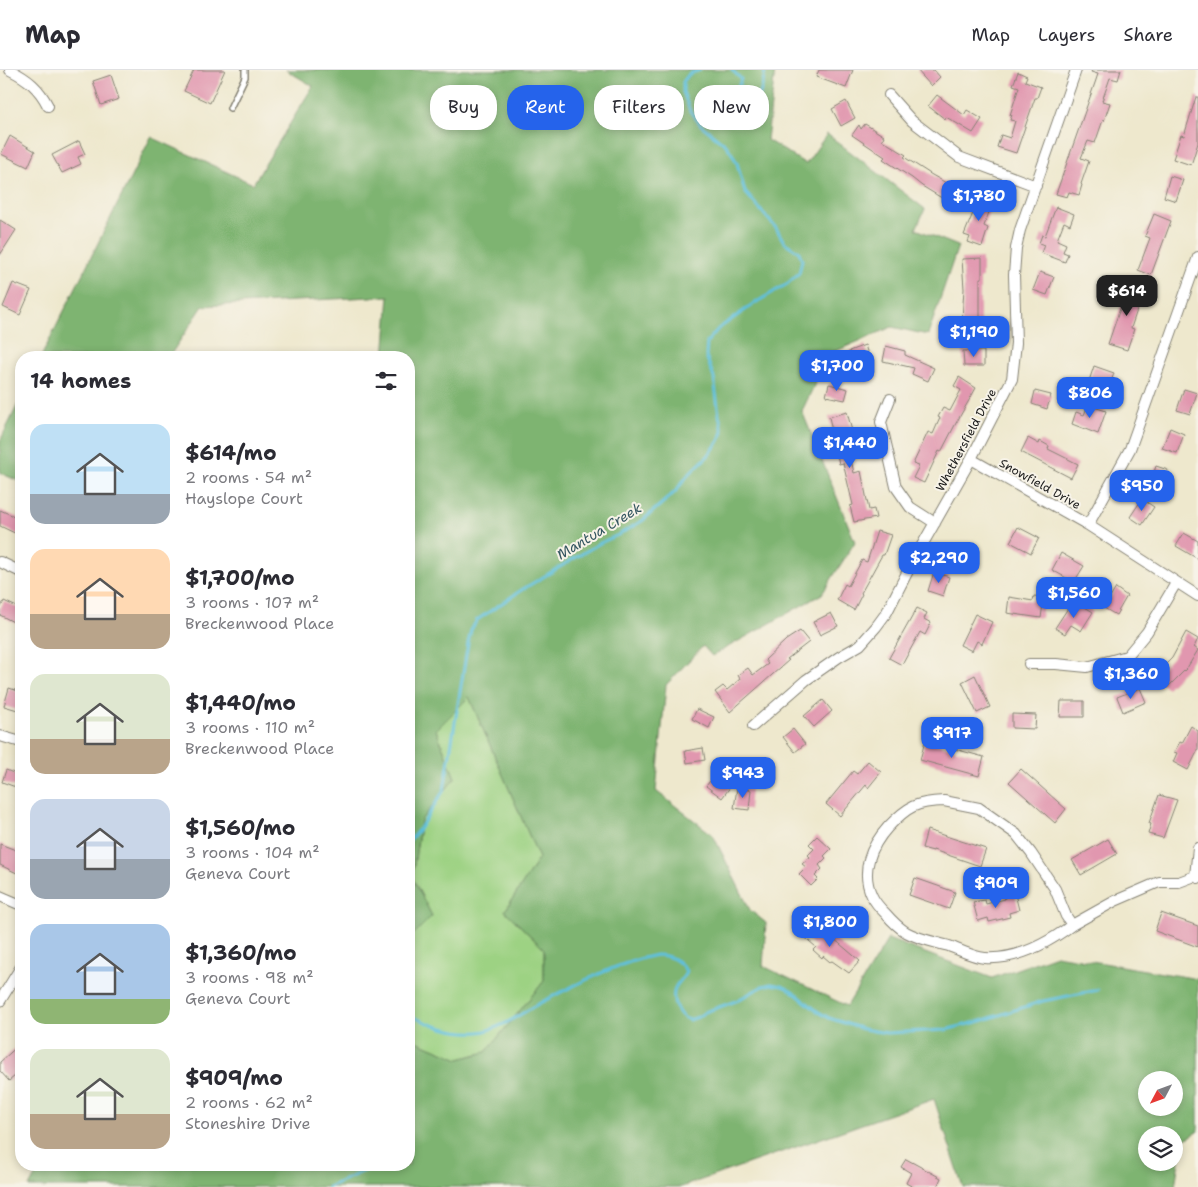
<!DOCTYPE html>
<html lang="en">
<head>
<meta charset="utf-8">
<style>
	:root { --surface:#fff; --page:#f2f2f3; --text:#2b2b33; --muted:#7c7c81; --line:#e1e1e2; --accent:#2563eb }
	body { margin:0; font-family:"Shantell Sans",sans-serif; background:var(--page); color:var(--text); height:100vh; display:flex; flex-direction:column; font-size:19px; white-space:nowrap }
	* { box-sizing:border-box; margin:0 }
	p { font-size:16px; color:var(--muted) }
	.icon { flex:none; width:28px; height:28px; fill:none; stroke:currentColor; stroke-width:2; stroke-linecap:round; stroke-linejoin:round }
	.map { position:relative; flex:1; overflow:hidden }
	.panel { position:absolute; left:15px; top:281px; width:400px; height:820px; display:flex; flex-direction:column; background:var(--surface); border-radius:20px; box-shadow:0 2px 8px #0003 }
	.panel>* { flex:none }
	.guide { position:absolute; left:430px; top:15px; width:475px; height:45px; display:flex; gap:10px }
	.needle { width:32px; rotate:229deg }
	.controls { position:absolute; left:1138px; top:1001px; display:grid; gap:10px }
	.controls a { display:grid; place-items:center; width:45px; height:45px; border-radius:50%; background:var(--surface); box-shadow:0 2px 8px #0003; font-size:25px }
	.price { position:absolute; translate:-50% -42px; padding:0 11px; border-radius:10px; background:var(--accent); color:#fff; font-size:16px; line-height:32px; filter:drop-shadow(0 1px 2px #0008) }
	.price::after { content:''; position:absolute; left:50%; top:30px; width:15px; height:11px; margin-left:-8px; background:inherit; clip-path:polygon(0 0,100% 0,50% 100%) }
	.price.active { background:#222; color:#fff }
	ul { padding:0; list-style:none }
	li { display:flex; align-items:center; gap:15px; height:125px; padding:0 15px }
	li span { display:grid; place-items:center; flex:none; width:140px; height:100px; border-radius:15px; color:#555 }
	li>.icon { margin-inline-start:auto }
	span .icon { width:60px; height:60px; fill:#fffc; stroke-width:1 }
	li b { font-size:21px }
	h2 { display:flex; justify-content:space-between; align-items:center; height:60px; padding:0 15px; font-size:21px }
	.tag { padding:0 18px; border-radius:20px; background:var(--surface); box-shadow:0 2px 8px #0003; font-size:18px; line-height:45px }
	.tag.active { background:var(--accent); color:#fff }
	header { display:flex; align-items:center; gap:30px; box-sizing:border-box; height:70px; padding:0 25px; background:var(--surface); border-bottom:1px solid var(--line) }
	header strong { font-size:24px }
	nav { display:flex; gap:28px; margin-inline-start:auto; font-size:18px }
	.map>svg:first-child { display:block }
	.green { fill:#9dd283; stroke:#5c7750 }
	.forest { fill:#7eb471; stroke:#4d6846; fill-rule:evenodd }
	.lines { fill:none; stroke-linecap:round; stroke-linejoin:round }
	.stream { stroke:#5fc0dd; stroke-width:3 }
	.building { fill:#e197af }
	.lane-casing { stroke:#858274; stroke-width:8 }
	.street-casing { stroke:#858274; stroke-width:12 }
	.lane { stroke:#fff; stroke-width:5 }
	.street { stroke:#fff; stroke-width:10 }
	.labels { text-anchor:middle; stroke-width:4; stroke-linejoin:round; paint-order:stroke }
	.street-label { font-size:12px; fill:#1c1c1c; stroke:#f7f3e8 }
	.water-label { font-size:14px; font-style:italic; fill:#335560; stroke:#f7f3e8 }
</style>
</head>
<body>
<header>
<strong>Map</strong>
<nav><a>Map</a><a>Layers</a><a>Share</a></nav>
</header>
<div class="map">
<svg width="1198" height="1117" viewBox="0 0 1198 1117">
	<rect width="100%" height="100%" fill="#f7f3e8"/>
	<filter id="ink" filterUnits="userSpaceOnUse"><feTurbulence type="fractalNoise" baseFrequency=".02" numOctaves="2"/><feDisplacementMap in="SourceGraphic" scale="10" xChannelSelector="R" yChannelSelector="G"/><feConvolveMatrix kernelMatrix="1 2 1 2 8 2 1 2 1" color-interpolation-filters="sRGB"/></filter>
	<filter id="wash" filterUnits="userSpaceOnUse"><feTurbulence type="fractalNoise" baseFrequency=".0096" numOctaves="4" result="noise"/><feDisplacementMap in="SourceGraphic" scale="20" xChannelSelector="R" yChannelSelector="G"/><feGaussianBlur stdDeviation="1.12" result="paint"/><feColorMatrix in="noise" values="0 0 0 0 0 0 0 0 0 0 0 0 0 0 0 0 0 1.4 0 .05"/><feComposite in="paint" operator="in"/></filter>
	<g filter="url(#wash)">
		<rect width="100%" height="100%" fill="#eee8cd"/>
		<!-- green -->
		<path class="green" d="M469,627L539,788L505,841L544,879V911L486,982L459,989L409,968V869L432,846L412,807L421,750L455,708L436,660Z"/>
		<!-- forest -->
		<path class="forest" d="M286,0H775L767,70L806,94L827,64L925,139L916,159L958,176L928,265L892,257L829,284L802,341L855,472L822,524L712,586L703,576L666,615L656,721L713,765L750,840L766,853L763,896L847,936L888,869L992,908L1056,885L1198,909V1062L1182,1071L1175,1117H963L934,1029L681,1117H29L41,1095H409V968L459,989L486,982L544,911V879L505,841L539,788L469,627L436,660L455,708L421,750L412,807L432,846L409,869V288L384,287L389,226L203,236L169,287H41L151,67L253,114L313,16ZM1146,1010H1174V1038H1146ZM1146,1065H1174V1092H1146Z
			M21,328V412L0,403V371Z"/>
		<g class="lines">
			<!-- stream -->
			<path class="stream" d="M732,0L741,9L735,27L738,40L742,43L748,44C758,37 764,12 765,0
				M409,771L420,758L444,720L468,573L471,560L477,550L523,519L600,473L618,465L642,451L675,422L688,405L708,386L719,371L723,362L719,345L714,308L706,286L707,272L718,259L755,233L787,214L799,203L802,190L799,182L784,172L776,158L745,122L737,93L731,82L726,75L701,55L690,41L683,22V12L689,4L700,0
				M409,945C431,955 454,964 479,962C498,961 523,942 540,933C577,914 616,893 656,885C669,885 679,889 686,901C685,908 678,911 675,918C671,930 677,946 689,950L698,947L705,942L736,931L763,916L771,914L782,916L791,920L817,941L829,948L863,959L887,963L945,960L981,951L1043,931L1098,920
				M328,1117L378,1095"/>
		</g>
		<g id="blocks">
			<!-- building -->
			<path class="building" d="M194,0H225L210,33L184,21Z
				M819,0H853L846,18L816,7Z
				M917,0H934L940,7L931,16Z
				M1092,0H1121L1118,10L1110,8L1102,31L1110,33L1104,51L1103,50L1095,73L1088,71L1081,88L1089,91L1081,114L1082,115L1079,125L1069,122L1067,127L1056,124L1096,10L1098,4L1091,2Z
				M1018,2L1027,6L1025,11L1041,17L1037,28H1035L1016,83L997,77L1001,65L1010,68L1015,51L1010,50L1012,45H1010L1019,17L1013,15Z
				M111,5L119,29L101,35L93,11Z
				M937,25L964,45L967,40L982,49L973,63L946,47L945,49L928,36Z
				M1196,27H1198V73L1191,95L1173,89L1181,65L1184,66Z
				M846,31L855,48L841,56L832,39Z
				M865,54L884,66L882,70L906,85L904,87L932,105L957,119L950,133L922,116L912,108L883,89L885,87L852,65L859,55L861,59Z
				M10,66L35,81L28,97L1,84Z
				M79,71L85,84L78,87L81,94L62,103L52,85Z
				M1170,106L1183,110L1176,131L1164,127Z
				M980,126L993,131L984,156L988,158L982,177L968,172L970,167L964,165Z
				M1056,137L1074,144L1070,155L1064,152L1057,170L1066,174L1063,182L1068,184L1065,192L1041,183L1044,175L1039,173L1042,165L1045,166Z
				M1154,144L1171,151L1151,205L1138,200L1150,168L1145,166Z
				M0,150L16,160L0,185Z
				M982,188V208H980V251H983V264H961L964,219L962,189Z
				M1040,202L1054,207L1047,225L1033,220Z
				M13,213L31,220L20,245L3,237Z
				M1128,215L1148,222L1143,235L1139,234L1131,258L1134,259L1127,280L1108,274Z
				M865,275L871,294L855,300L849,281Z
				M886,276L905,281V285L934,298L928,311L912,304L914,298L883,291Z
				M963,281H984V296H964Z
				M1094,296L1114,303L1111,312L1115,313L1111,326L1087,317Z
				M959,307L976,318L955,355L941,382L939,381L924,413L913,408L919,396L913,394L928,362L933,364L940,348L938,347L943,338L950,341L961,320L954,316Z
				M829,314L848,319L845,330L826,326Z
				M1184,319L1197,323L1190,344L1177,340Z
				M1035,321L1051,325L1047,339L1032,334Z
				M1088,335L1106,341L1098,364L1072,354L1076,342L1084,345Z
				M847,342L852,361L845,363L854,403L861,401L869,440L874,439L876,448L854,452L850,436L853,435L843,393L839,394L829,347Z
				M1170,358L1184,364L1177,383L1162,378Z
				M1028,368L1039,374L1040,371L1049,376L1048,379L1078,394L1071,408L1021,382Z
				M1156,396L1168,400L1161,421L1149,417Z
				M1142,429L1154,437L1142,455L1130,447Z
				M0,440L21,449V466L0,456Z
				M1018,457L1039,468L1031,483L1010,472Z
				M877,461L891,465L884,485H882L861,523L862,524L854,540L837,530L845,514L848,516L862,490L867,492Z
				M1184,463L1198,471V489L1176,476Z
				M1061,483L1084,496L1074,512L1052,500Z
				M934,502L949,507L943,526L928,521Z
				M1116,518L1127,526L1116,545L1104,538Z
				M1034,526L1044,527L1041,548L1007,543L1009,527L1033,531Z
				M4,531L21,539V556L0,545V539Z
				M1080,534L1093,542L1081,561L1071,555L1065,564L1055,558L1070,535L1077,539Z
				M917,538L927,543L924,549L931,553L925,565L920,562L902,595L889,588Z
				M831,543L838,556L820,565L813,552Z
				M975,544L992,552L982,574L977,571L972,581L960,575Z
				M800,561L809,572L787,589L789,590L730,642L715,622L723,616L727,620L740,609L738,605L748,598L753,605L768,594L765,590L786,570Z
				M1186,562L1198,569L1194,577L1198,580L1187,598L1167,618L1162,613L1159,616L1152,608L1172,588Z
				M975,605L990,637L977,643L962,612Z
				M9,618L21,622V641L4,636Z
				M1140,618L1146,632L1123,642L1117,627Z
				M823,630L832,641L814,657L804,646Z
				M1061,631H1084V647H1060Z
				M697,639L714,647L709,658L692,649Z
				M1012,644L1036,645L1035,659L1012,658Z
				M1191,656L1198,661V680L1188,700L1173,692L1177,683L1174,682L1180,672L1182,673Z
				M793,659L805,674L795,682L783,667Z
				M925,671L984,687L979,706L920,690Z
				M703,678L705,690L687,693L685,681Z
				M868,691L881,702L868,718L866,715L840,746L826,734L853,701L857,704Z
				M1021,699L1066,739L1055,753L1009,712Z
				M6,700L21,706V719L2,712Z
				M715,705L731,716L722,728L706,716Z
				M737,718L751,720L749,740L734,738Z
				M1159,725L1177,730L1163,768L1148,764L1151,754L1149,753Z
				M927,760L986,779L980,796L933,780V781L922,778Z
				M817,766L831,779L824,786L826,788L819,795L822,799L815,806L818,809L811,816L799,804L806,797L802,794L810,787L808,785L814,779L809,774Z
				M1108,769L1117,784L1081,805L1072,790Z
				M0,774L21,782V805L0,795Z
				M915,808L955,822L949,839L909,825Z
				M1015,824L1019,840L1009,843L1010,847L989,852L988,848L978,851L973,832L985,830L986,834L1005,829L1004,827Z
				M1161,843L1198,856V877L1155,861Z
				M813,851L860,891L849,903L832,891L830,892L823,886L822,888L813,880L816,877L801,864Z
				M21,973V1001L9,1011L0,1001V992Z
				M906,1089L941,1108L937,1117H913L906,1113L911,1103L901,1097Z"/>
		</g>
	</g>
	<g filter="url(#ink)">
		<use href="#blocks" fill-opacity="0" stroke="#858274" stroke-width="1"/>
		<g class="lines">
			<defs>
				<path id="lane" d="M230,38L245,7V0"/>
				<path id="street" d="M10,0C28,9 39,18 48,36
					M889,25L912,51L959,87L1036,116
					M890,329L881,352L896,417L910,437L935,453
					M971,389L1088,455L1198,526
					M1088,455L1130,379L1198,187
					M0,492L21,502
					M1029,594H1056L1087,597L1127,586L1147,562L1176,513
					M753,656L806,610L839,587L860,575L876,557L887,542L912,493L971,389L1012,309L1016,273L1014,205L1016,178L1020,160L1076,0
					M0,666L21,672
					M944,731L979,738L1016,764L1031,783L1055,819L1066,846L1072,855C1048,873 1016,890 985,888C973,887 960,880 949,876C935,872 918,869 906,862C898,857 892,851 886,844C881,839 875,833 872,826C860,801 871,776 888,757C908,736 916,732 944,731Z
					M1195,806L1198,778
					M0,826L21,835
					M1072,855L1115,831L1159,812H1179L1195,806L1198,808
					M0,931L21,897"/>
			</defs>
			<!-- lane casing -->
			<use href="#lane" class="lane-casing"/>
			<!-- street casing -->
			<use href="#street" class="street-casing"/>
			<!-- lane -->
			<use href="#lane" class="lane"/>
			<!-- street -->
			<use href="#street" class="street"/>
		</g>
	</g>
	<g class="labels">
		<!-- street labels -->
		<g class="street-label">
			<text transform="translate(966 370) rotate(-62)" y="4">Whethersfield Drive</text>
			<text transform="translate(1040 414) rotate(29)" y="4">Snowfield Drive</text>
		</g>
		<!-- water labels -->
		<g class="water-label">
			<text transform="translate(599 461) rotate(-31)" y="5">Mantua Creek</text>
		</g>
	</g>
</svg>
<div class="controls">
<a><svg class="needle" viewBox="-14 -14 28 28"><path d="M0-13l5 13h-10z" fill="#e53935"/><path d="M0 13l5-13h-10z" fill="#7c7c81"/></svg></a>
<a><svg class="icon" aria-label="layers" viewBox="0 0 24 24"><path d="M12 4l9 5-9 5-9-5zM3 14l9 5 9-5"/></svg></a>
</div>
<b class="price" style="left:979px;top:152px">$1,780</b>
<b class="price active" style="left:1127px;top:247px">$614</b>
<b class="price" style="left:974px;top:288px">$1,190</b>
<b class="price" style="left:837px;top:322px">$1,700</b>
<b class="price" style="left:1090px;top:349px">$806</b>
<b class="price" style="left:850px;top:399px">$1,440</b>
<b class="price" style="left:1142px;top:442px">$950</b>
<b class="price" style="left:939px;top:514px">$2,290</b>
<b class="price" style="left:1074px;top:549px">$1,560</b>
<b class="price" style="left:1131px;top:630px">$1,360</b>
<b class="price" style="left:952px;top:689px">$917</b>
<b class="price" style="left:743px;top:729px">$943</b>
<b class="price" style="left:996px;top:839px">$909</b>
<b class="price" style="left:830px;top:878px">$1,800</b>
<div class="guide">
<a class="tag">Buy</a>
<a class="tag active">Rent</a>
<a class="tag">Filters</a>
<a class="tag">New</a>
</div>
<section class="panel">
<h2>14 homes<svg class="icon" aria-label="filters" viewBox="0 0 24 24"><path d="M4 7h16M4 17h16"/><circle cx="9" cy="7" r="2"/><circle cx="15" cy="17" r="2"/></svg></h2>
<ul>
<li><span style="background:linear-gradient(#bfe0f5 70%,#9aa5b1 0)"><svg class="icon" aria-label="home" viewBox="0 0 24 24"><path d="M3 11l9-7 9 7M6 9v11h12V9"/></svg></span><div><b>$614/mo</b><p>2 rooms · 54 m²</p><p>Hayslope Court</p></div></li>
<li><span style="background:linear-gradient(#ffd9b3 65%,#b9a48a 0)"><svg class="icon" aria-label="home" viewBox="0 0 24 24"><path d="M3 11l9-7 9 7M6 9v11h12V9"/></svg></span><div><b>$1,700/mo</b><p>3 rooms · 107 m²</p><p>Breckenwood Place</p></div></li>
<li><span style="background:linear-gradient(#dfe7d0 65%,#b9a48a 0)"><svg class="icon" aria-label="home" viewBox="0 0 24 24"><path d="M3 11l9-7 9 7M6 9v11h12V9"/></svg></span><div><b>$1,440/mo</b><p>3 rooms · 110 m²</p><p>Breckenwood Place</p></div></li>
<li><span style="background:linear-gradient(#c9d6e8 60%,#9aa5b1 0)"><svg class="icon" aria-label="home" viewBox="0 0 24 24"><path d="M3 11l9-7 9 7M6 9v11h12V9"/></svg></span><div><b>$1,560/mo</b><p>3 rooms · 104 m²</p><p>Geneva Court</p></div></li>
<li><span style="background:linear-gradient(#a9c7e8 75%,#8fb573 0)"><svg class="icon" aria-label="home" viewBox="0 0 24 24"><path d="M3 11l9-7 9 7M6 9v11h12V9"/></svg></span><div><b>$1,360/mo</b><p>3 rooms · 98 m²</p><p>Geneva Court</p></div></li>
<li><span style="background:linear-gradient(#dfe7d0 65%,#b9a48a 0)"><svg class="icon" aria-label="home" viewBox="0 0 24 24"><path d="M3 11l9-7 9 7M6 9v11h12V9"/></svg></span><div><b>$909/mo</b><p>2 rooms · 62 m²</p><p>Stoneshire Drive</p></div></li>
</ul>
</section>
</div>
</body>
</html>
